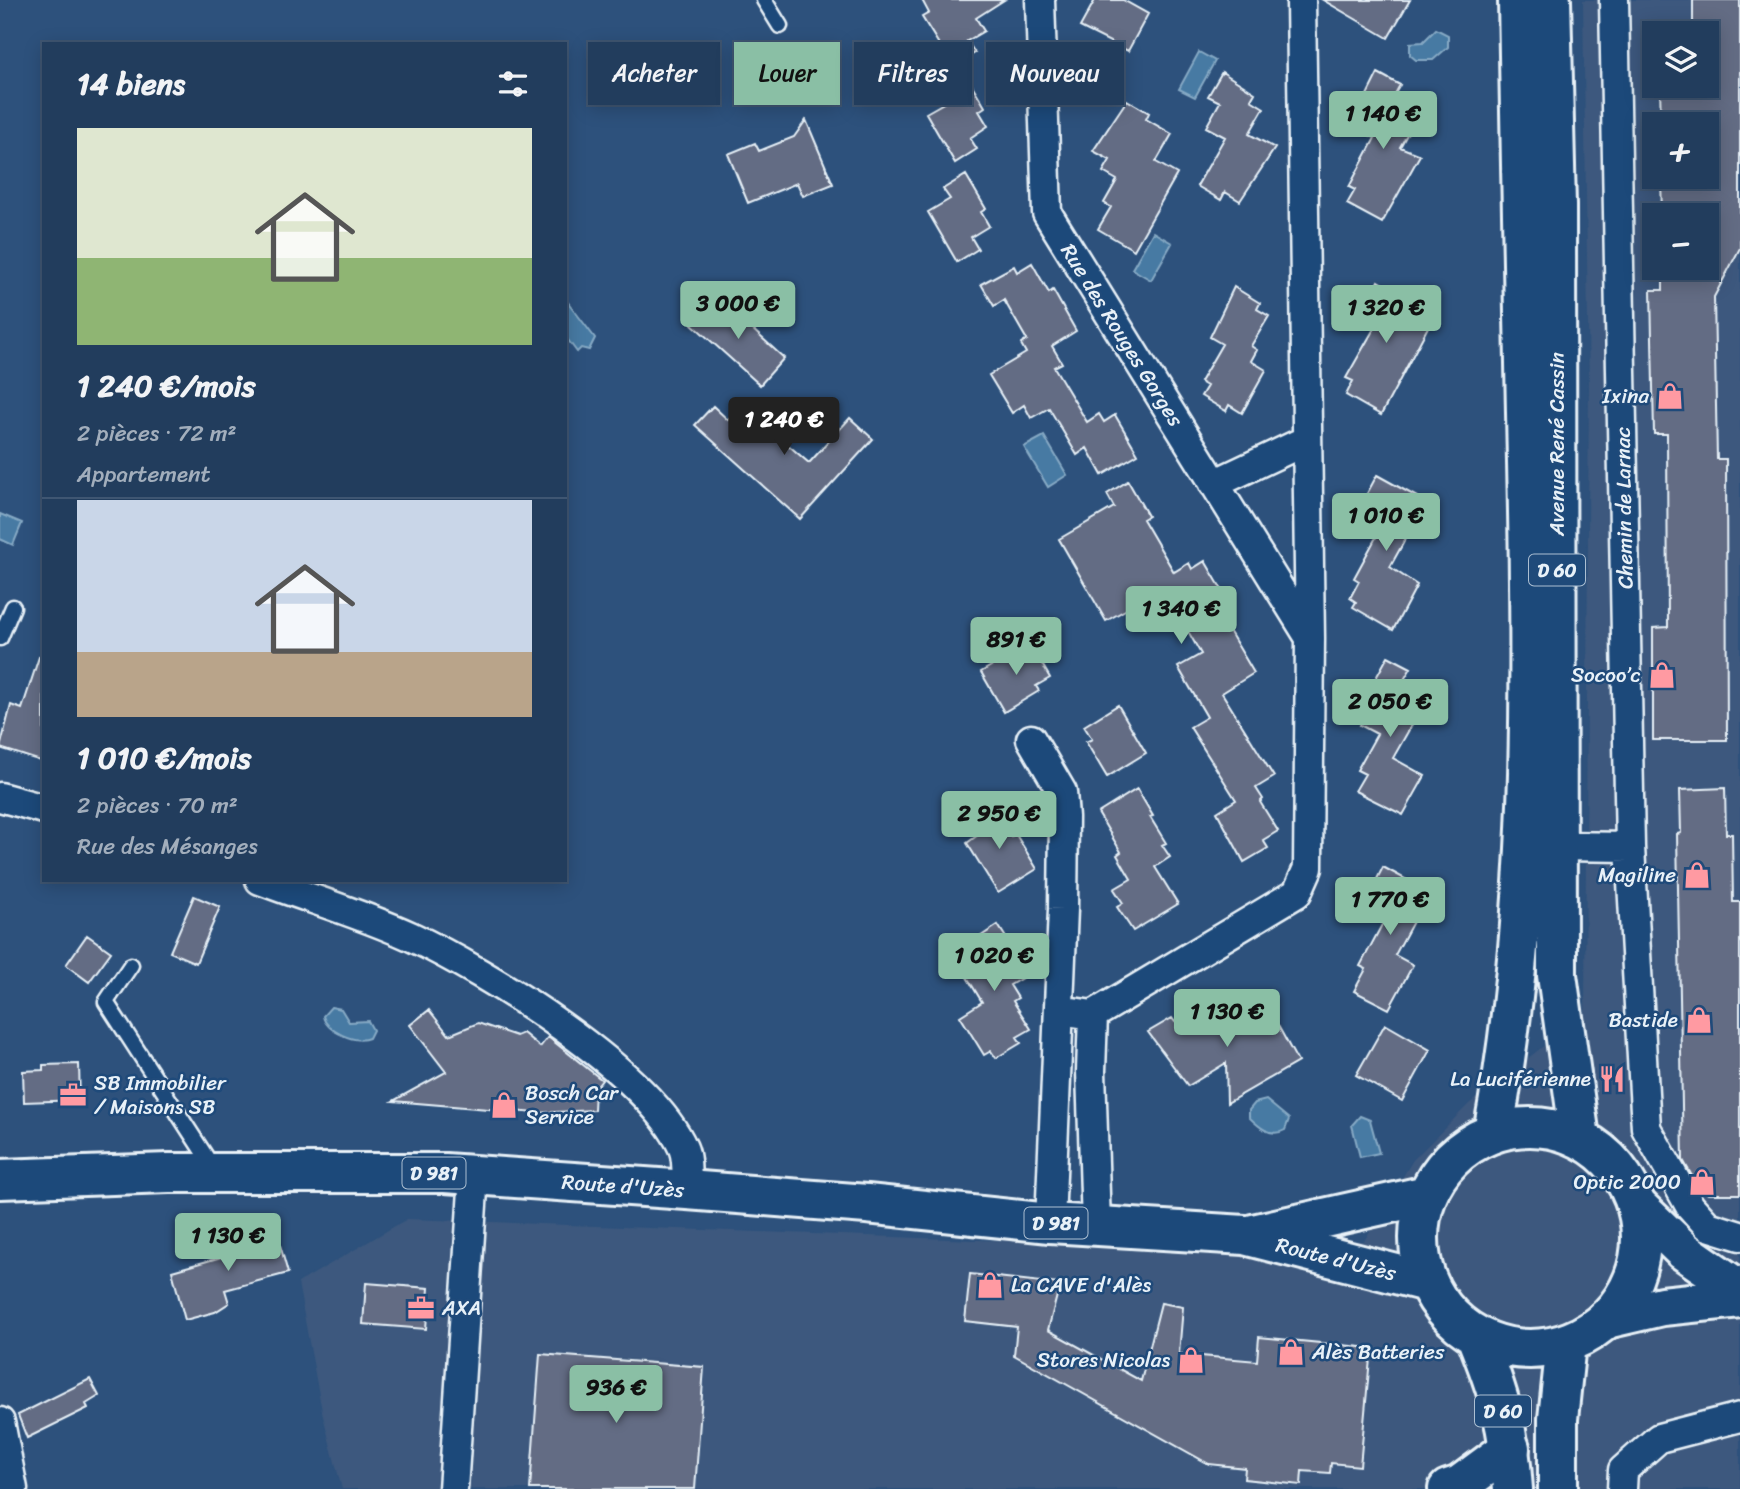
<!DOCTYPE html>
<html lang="fr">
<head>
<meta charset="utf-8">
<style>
	:root { --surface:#223d5d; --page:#2e4866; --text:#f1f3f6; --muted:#a2aebc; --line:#3f5672; --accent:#8abfa5 }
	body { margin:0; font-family:Sriracha,sans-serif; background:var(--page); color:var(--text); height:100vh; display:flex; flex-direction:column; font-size:26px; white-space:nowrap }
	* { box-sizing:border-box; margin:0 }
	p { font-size:23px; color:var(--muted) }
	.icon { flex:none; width:38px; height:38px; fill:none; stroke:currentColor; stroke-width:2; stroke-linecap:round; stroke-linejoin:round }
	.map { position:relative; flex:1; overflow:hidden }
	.details { position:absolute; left:42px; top:42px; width:525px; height:840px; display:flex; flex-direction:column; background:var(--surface); border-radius:0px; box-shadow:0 4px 18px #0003,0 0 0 2px var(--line) }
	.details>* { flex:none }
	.top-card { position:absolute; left:588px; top:42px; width:665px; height:63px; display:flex; gap:14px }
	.controls { position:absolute; left:1642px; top:21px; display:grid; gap:14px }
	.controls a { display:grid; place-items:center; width:77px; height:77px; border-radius:0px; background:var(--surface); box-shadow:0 4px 18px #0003,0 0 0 2px var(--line); font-size:35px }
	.price { position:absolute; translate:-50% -60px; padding:0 16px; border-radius:7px; background:var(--accent); color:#111; font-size:23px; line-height:46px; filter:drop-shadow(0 2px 4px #0008) }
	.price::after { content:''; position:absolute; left:50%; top:42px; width:21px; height:16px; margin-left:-10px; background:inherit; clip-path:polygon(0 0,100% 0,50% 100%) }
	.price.on { background:#222; color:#fff }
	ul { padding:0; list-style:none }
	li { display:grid; align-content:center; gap:14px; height:371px; padding:0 35px }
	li+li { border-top:2px solid var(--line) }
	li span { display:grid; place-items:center; height:217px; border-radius:0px; color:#555 }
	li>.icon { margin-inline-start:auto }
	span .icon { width:126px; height:126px; fill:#fffc; stroke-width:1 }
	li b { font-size:30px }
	h2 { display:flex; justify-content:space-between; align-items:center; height:84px; padding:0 35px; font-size:30px }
	.chip { padding:0 24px; border-radius:0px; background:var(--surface); box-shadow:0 4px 18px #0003,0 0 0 2px var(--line); font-size:24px; line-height:63px }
	.chip.on { background:var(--accent); color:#111 }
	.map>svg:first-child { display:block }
	.built { fill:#3d597e; fill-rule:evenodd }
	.water { fill:#467aa3; stroke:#87aac5; stroke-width:2 }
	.building { fill:#636c84; stroke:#e8f1f8; stroke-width:2 }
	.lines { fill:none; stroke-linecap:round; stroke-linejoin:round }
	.lane-casing { stroke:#e8f1f8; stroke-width:19 }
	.street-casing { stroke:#e8f1f8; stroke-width:33 }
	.secondary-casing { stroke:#e8f1f8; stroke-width:44 }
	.primary-casing { stroke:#e8f1f8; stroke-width:44 }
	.lane { stroke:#1f4a7a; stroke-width:14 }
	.street { stroke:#1f4a7a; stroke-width:28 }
	.secondary { stroke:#1f4a7a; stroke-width:38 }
	.primary { stroke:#1f4a7a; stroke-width:38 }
	.labels { text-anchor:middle; stroke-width:5; stroke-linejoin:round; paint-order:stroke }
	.shield { fill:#1f4a7a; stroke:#acbfd2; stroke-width:2 }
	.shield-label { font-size:19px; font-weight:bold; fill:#e8f1f8 }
	.street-label { font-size:21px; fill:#e8f1f8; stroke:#1f4a7a }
	.poi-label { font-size:21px; fill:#e8f1f8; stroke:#1f4a7a; text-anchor:end }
</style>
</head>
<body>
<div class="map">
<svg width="1740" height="1489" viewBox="0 0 1740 1489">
	<rect width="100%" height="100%" fill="#2d517c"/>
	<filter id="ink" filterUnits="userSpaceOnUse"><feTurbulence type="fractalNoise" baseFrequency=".0143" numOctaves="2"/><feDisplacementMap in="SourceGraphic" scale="14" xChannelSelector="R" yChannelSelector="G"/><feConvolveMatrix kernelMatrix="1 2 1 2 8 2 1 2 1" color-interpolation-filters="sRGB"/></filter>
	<g filter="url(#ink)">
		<!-- built -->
		<path class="built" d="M1583,0H1740V1489H342L323,1416L298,1283L407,1219L973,1240L1364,1241L1413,1160L1470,1103L1585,1014L1589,384ZM1654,33H1706V86H1654ZM1654,124H1706V177H1654ZM1654,215H1706V268H1654Z"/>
		<!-- water -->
		<path class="water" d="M1436,29L1448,35V47L1433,60H1416L1410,55V43L1423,42Z
			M1199,52L1215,61L1195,97L1179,89Z
			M1153,232L1172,243L1151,280L1132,269Z
			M567,301L595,338L589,350L581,348L577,352L565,336Z
			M1044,436L1067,475L1048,487L1024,447Z
			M0,514L22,523L13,545L0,539Z
			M331,1007L341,1009L349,1022L368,1021L373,1030L369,1038C355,1044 326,1031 323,1016Z
			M1266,1100L1289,1119L1285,1130C1271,1138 1259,1127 1249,1117V1110L1255,1103Z
			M1360,1116L1370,1120L1379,1153L1360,1157L1352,1125Z"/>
		<!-- building -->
		<path class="building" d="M922,0H1004L976,18L984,31L967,41L975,53L959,63L985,107L979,111L988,126L970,138L977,149L955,163L926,113L947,101L922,56L940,46L922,17L929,13Z
			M1095,0H1123L1148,14L1128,51L1080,27Z
			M1323,0H1410L1388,38Z
			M1693,0H1740V248L1714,297L1717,459H1726L1727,740H1653V628L1668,627L1667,434H1654L1651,290H1663V268H1706V215H1662L1661,177H1706V124H1661L1660,86H1706V33H1693Z
			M1222,72L1255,93L1251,100L1264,108L1249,134L1275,148L1240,201L1225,192L1221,200L1197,186L1225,137L1206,127L1220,102L1208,96Z
			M1378,73L1400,85L1392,99L1419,113L1400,147L1420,155L1382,223L1347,204L1355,190L1349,187L1375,138L1356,128L1364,114L1359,111Z
			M1127,100L1149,113L1146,119L1172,134L1156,162L1177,174L1134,250L1098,229L1111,207L1104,203L1117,180L1103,172L1110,160L1093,151Z
			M806,120L833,184L803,196L797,183L748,203L728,154L755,143L759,151L794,137Z
			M966,175L986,209L981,212L989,226L971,237L978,249L957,262L928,212L950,199L943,189Z
			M1032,263L1049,293L1053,290L1076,331L1052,346L1062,363L1054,367L1087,422L1099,414L1104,422L1115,415L1138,454L1102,475L1087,448L1077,455L1049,408L1031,418L1024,405L1012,413L989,375L1026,353L1021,344L1027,340L1004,300L994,306L981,284L1014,266L1017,272Z
			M1378,281L1435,314L1381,415L1346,395L1353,381L1346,378L1375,327L1353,314L1364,294L1370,297Z
			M1234,287L1260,303L1257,309L1269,316L1251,346L1257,350L1251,361L1266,370L1242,413L1229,405L1226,411L1201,396L1207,386L1200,382L1222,344L1210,337Z
			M716,296L784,358L760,385L692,324Z
			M742,405L809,463L850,418L873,439L800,519L695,425L713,406L728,420Z
			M1377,475L1426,502L1390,567L1417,585L1393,630L1353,607L1356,602L1350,598L1359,581L1354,578L1380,530L1362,520L1370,505L1363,501Z
			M1128,481L1148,516L1143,519L1174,572L1189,563L1192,569L1205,561L1231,605L1218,612L1254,673L1222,693L1274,777L1256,788L1263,799L1260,802L1278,831L1263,840L1268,848L1244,862L1217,812L1236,800L1190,727L1207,717L1178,667L1201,654L1172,603L1164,608L1155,593L1106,621L1059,539L1114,507L1107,494Z
			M1030,643L1050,678L1036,686L1039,691L1004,712L981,672Z
			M1388,656L1411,668L1402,683L1427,698L1393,758L1425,776L1403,815L1355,791L1365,774L1357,770L1377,734L1360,725L1374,700L1366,696Z
			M39,657L44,658V762L0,748L11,705L22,709Z
			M1118,705L1146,753L1107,777L1086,742L1092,739L1084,726Z
			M1725,788L1726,834H1732L1733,902H1740V1194H1708L1697,1185L1683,1160L1677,834L1681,833L1680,790Z
			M1137,789L1153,816L1150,817L1166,843L1162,845L1170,857L1155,867L1178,904L1133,931L1117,907L1123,903L1114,889L1131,879L1117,855L1121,852L1098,813Z
			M991,806L1011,837L1015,833L1037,869L998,893L967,843L978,835L969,820Z
			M1383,867L1429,892L1395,955L1413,965L1389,1009L1354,991L1366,969L1360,966L1385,919L1369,911L1377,894L1371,891Z
			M194,896L220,907L196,963L170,952Z
			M998,925L1029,974L1010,985L1018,998L1013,1001L1031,1029L1017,1037L1021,1043L996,1058L991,1051L984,1055L960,1016L982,1002L958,962L965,958L960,950Z
			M87,935L111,952L89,982L66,965Z
			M1265,1002L1298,1062L1227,1103L1226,1063L1188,1086L1148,1032L1172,1018L1175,1022L1190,1014L1201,1031L1246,1006L1250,1012Z
			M429,1010L449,1035L478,1023L516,1036L523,1033L540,1047L548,1037L602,1080L595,1089L594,1110L537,1113L393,1101L446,1072L410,1025Z
			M1385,1024L1430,1050L1402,1101L1356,1075Z
			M79,1064L80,1100L24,1102L23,1071L43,1070V1065Z
			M265,1229L270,1248L280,1245L288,1273L225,1290L229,1303L215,1312L185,1320L172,1271L225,1256L221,1241Z
			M970,1274L1060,1284L1048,1330L1141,1381L1161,1303L1183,1307L1179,1354L1257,1361L1259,1337L1371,1348L1360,1466L1331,1463L1330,1473L1302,1471L1301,1485L1244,1479L1245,1468L1209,1464L1014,1355L1017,1327L965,1321Z
			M366,1283L429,1288L426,1329L363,1324Z
			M540,1354L704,1367L695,1489H530Z
			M90,1379L99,1396L86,1404L88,1408L27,1438L18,1415Z"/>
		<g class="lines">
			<defs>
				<path id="lane" d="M764,0L780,26
					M0,638L13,607
					M131,965L106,1002L214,1169"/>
				<path id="street" d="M1040,0L1047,213L1310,638
					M1214,484L1307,440
					M1031,739L1062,792L1064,817L1063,909L1050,1223
					M0,797L44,809
					M1557,846L1630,847L1614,0
					M1630,847L1646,1128L1690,1206L1708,1226L1740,1236
					M260,880C310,899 362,914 410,936C487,972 648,1071 683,1148C688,1159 686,1178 687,1190
					M1059,1010L1093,1015L1297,893L1308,868L1310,638L1301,0
					M1093,1015L1091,1071L1096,1225
					M0,1422L13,1489
					M453,1489L474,1175
					M1622,1489L1623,1470L1659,1438L1740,1417"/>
				<path id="secondary" d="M1637,1206L1684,1251L1740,1290
					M1606,1319L1662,1306L1740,1298
					M1448,1489L1460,1485L1510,1448"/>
				<path id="primary" d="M1551,0L1556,206L1557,975L1580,1138
					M1419 1238a111 111 0 1 1 222 0a111 111 0 1 1-222 0Z
					M1493,1133C1534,913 1532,685 1527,462C1523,308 1521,154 1518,0
					M0,1179L169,1173H445L687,1190L867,1204L1050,1223L1245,1235L1427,1282
					M1253,1234L1427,1195
					M1476,1336C1499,1393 1509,1427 1513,1489
					M1558,1489V1419L1566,1343"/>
			</defs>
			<!-- lane casing -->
			<use href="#lane" class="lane-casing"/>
			<!-- street casing -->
			<use href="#street" class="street-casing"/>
			<!-- secondary casing -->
			<use href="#secondary" class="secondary-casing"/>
			<!-- primary casing -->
			<use href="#primary" class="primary-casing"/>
			<!-- lane -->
			<use href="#lane" class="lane"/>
			<!-- street -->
			<use href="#street" class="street"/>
			<!-- secondary -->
			<use href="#secondary" class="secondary"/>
			<!-- primary -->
			<use href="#primary" class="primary"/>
		</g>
	</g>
	<!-- icons -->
	<defs>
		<symbol id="shop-bare" viewBox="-9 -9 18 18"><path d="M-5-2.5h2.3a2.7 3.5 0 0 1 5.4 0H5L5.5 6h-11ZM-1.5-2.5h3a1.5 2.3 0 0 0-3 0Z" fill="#ff9aa2" stroke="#1f4a7a" stroke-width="2.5" paint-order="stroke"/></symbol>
		<symbol id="restaurant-bare" viewBox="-9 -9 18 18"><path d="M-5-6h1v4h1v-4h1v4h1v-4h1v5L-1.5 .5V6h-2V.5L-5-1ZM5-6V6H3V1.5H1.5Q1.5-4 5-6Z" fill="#ff9aa2" stroke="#1f4a7a" stroke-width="2.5" paint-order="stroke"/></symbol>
		<symbol id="office-bare" viewBox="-9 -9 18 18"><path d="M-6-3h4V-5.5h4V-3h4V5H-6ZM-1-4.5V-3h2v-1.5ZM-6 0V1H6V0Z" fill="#ff9aa2" stroke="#1f4a7a" stroke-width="2.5" paint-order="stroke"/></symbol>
	</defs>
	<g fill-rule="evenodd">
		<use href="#shop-bare" x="1651" y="377" width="38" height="38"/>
		<use href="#shop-bare" x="1643" y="656" width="38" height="38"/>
		<use href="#shop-bare" x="1678" y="856" width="38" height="38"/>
		<use href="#shop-bare" x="1680" y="1001" width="38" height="38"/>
		<use href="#restaurant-bare" x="1593" y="1060" width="38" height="38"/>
		<use href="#office-bare" x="54" y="1076" width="38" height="38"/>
		<use href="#shop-bare" x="485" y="1086" width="38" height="38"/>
		<use href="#shop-bare" x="1683" y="1163" width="38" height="38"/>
		<use href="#shop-bare" x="971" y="1266" width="38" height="38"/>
		<use href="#office-bare" x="402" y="1289" width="38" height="38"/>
		<use href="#shop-bare" x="1272" y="1333" width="38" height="38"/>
		<use href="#shop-bare" x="1172" y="1341" width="38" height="38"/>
	</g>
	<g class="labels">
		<!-- shield labels -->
		<g class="shield">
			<rect x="1529" y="554.5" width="56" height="31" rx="5"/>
			<rect x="402.5" y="1157.5" width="63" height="31" rx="5"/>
			<rect x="1024.5" y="1207.5" width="63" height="31" rx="5"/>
			<rect x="1475" y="1395.5" width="56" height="31" rx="5"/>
		</g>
		<g class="shield-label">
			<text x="1557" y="577">D 60</text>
			<text x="434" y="1180">D 981</text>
			<text x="1056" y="1230">D 981</text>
			<text x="1503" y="1418">D 60</text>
		</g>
		<!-- street labels -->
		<g class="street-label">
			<text transform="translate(1122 335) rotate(58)" y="7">Rue des Rouges Gorges</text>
			<text transform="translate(1557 444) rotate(-90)" y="7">Avenue René Cassin</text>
			<text transform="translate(1624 508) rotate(-91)" y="7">Chemin de Larnac</text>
			<text transform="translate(623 1186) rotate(4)" y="7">Route d'Uzès</text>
			<text transform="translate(1336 1259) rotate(14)" y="7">Route d'Uzès</text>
		</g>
		<!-- poi labels -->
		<g class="poi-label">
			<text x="1649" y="403">Ixina</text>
			<text x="1641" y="682">Socoo’c</text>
			<text x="1676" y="882">Magiline</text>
			<text x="1678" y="1027">Bastide</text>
			<text x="1591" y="1086">La Luciférienne</text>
			<text x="94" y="1090" text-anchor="start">SB Immobilier<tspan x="94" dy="24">/ Maisons SB</tspan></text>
			<text x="525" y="1100" text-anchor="start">Bosch Car<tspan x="525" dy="24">Service</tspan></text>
			<text x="1681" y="1189">Optic 2000</text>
			<text x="1011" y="1292" text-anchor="start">La CAVE d'Alès</text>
			<text x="442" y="1315" text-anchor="start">AXA</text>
			<text x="1312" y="1359" text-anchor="start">Alès Batteries</text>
			<text x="1170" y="1367">Stores Nicolas</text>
		</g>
	</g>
</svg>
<div class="controls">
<a><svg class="icon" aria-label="layers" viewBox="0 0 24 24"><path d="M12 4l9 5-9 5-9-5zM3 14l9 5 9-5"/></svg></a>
<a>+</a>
<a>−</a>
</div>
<b class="price" style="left:1383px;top:151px">1 140 €</b>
<b class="price" style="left:738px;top:341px">3 000 €</b>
<b class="price" style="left:1386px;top:345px">1 320 €</b>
<b class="price on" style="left:784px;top:457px">1 240 €</b>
<b class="price" style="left:1386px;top:553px">1 010 €</b>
<b class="price" style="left:1181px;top:646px">1 340 €</b>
<b class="price" style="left:1016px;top:677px">891 €</b>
<b class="price" style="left:1390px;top:739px">2 050 €</b>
<b class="price" style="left:999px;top:851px">2 950 €</b>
<b class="price" style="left:1390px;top:937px">1 770 €</b>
<b class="price" style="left:994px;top:993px">1 020 €</b>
<b class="price" style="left:1227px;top:1049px">1 130 €</b>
<b class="price" style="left:228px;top:1273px">1 130 €</b>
<b class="price" style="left:616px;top:1425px">936 €</b>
<div class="top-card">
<a class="chip">Acheter</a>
<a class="chip on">Louer</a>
<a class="chip">Filtres</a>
<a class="chip">Nouveau</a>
</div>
<section class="details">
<h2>14 biens<svg class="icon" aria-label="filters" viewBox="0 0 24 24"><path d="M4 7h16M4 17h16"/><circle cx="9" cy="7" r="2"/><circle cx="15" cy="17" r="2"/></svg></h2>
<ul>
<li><span style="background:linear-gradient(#dfe7d0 60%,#8fb573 0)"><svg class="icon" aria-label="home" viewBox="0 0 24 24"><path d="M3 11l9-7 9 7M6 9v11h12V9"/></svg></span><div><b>1 240 €/mois</b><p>2 pièces · 72 m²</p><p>Appartement</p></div></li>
<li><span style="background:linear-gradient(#c9d6e8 70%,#b9a48a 0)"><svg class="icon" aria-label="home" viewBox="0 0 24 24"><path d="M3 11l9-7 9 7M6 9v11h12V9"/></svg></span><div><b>1 010 €/mois</b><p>2 pièces · 70 m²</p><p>Rue des Mésanges</p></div></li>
</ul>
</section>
</div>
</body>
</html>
